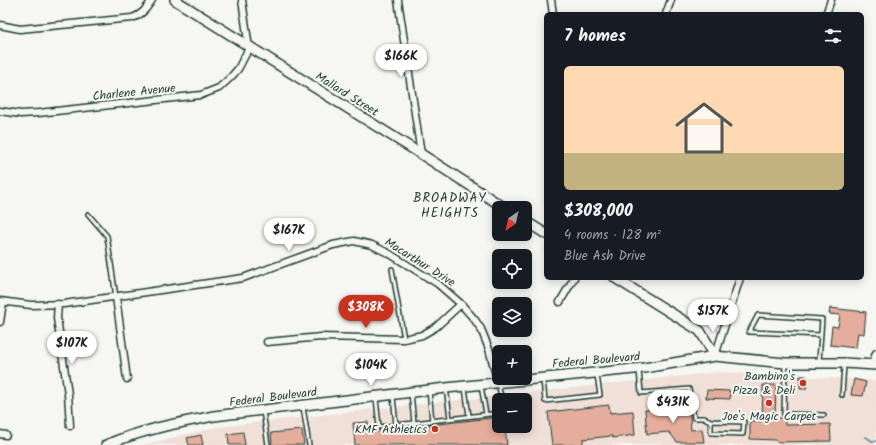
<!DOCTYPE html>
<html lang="en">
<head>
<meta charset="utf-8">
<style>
	:root { --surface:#171b24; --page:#20242c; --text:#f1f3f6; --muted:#9ea1a6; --line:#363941; --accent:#c8321e }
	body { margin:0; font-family:Kalam,sans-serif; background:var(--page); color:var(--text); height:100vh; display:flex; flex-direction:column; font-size:15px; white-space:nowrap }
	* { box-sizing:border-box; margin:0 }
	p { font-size:13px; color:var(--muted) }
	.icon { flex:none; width:22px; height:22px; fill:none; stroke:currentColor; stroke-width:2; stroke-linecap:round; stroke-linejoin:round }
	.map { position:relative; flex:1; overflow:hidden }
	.details { position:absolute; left:544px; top:12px; width:320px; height:268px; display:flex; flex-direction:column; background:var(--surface); border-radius:6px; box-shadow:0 2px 10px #0003 }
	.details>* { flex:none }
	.needle { width:26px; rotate:213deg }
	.controls { position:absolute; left:492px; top:201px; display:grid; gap:8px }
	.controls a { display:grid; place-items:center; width:40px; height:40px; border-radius:6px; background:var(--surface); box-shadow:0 2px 10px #0003; font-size:20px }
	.price { position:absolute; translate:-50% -34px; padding:0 9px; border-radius:14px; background:#fff; color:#222; font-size:13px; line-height:26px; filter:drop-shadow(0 1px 2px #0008) }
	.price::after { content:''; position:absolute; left:50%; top:24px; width:12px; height:9px; margin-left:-6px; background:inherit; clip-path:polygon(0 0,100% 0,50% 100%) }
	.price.on { background:var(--accent); color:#fff }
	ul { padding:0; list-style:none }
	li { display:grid; align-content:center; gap:8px; height:212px; padding:0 20px }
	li+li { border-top:1px solid var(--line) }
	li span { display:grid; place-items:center; height:124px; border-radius:6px; color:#555 }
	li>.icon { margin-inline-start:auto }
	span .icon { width:72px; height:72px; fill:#fffc; stroke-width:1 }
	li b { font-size:17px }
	h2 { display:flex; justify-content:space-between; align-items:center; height:48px; padding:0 20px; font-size:17px }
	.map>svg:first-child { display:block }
	.built { fill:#f1e0d8; fill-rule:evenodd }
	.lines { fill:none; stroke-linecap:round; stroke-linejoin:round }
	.stream { stroke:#6c92aa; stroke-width:2 }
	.building { fill:#e5ad9c; stroke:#1f3d34 }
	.lane-casing { stroke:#1f3d34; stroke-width:6 }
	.street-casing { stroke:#1f3d34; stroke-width:9 }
	.secondary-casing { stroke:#1f3d34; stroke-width:12 }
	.lane { stroke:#f6f6f2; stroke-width:3 }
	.street { stroke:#f6f6f2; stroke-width:6 }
	.secondary { stroke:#f6f6f2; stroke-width:9 }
	.poi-dot { fill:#c8321e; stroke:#f6f6f2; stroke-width:1.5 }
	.labels { text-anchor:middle; stroke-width:4; stroke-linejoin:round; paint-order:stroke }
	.street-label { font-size:12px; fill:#1f3d34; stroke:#f6f6f2 }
	.poi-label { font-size:12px; fill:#1f3d34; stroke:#f6f6f2; text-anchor:end }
	.neighbourhood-label { font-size:13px; letter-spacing:1px; fill:#1f3d34; stroke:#f6f6f2 }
</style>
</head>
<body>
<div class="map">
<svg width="876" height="445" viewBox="0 0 876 445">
	<rect width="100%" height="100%" fill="#f6f6f2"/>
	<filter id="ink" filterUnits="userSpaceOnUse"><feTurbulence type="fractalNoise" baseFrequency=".025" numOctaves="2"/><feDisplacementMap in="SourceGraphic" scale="8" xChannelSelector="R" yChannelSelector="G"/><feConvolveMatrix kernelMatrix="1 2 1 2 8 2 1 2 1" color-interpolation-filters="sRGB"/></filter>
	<g filter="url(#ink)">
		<!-- built -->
		<path class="built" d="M720,372L868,380L876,382V445H666L659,443L642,445H142L217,427L365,410ZM499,400H525V426H499Z"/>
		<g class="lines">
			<!-- stream -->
			<path class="stream" d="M866,437L872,441H876"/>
		</g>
		<!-- building -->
		<path class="building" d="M830,308L866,312L864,334L858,333L856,348L830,345L832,326L838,327L840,315L829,314Z
			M800,376H806V389H800Z
			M854,379L866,382L863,396L851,395Z
			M763,385H776L775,418H785V425L830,424L831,441L777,442L776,440L750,439V421H762Z
			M707,390L730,391V399L706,398Z
			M689,404L691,430L702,429L704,442H677L669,432L647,434L645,410L681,406V405Z
			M609,405L610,413L633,411L635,435L613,438L612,436L583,439V445H552L548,412Z
			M499,417V426H505L507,445H355L353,423L368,422L369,432Z
			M302,430L304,445H272L271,433Z
			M243,432L245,445H229L228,434Z
			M201,435L203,445H189L187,438Z"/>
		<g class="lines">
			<defs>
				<path id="lane" d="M88,214L107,236L116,297
					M392,269L404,339
					M819,361C820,347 821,333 822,319L758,315L749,332L821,335
					M785,365L784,414L824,415
					M639,370L641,393L689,389L694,418H704L711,421L744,422L743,434L711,433V421
					M543,379L545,401L600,395L597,375
					M498,384L502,400
					M481,386L486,414
					M446,388L450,418
					M465,388L469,416
					M429,390L432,421
					M411,393L414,423
					M842,395L844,365
					M393,397L396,425
					M376,398L379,427L499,413
					M303,407L309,445
					M263,411L268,445"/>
				<path id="street" d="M398,0L421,154
					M551,0L553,14
					M666,14L671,0
					M826,14L831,0
					M0,25L20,29L132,18C142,15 146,9 152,0
					M0,111L21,114L38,113L201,95L219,88L231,77L238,69L249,48L242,0
					M116,297L127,379
					M0,301L31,305L64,304L243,278L333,245L354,241L372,245L390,254L438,284L461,304L475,320L481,329L489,349L498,382
					M560,302L574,278
					M58,304L57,318L68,394L70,426
					M0,322L3,302
					M267,342L321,337L404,339L422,335L436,327L461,304
					M715,356L740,278
					M872,364L876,353
					M0,434L6,435"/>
				<path id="secondary" d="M175,0L421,154L505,208
					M525,221L546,234
					M615,278L700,331L715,356
					M106,445C140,430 178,423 214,416L446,388L644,368L715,356L785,363H844L876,365"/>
			</defs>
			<!-- lane casing -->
			<use href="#lane" class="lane-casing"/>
			<!-- street casing -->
			<use href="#street" class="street-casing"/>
			<!-- secondary casing -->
			<use href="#secondary" class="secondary-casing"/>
			<!-- lane -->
			<use href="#lane" class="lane"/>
			<!-- street -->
			<use href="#street" class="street"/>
			<!-- secondary -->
			<use href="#secondary" class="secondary"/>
		</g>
	</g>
	<!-- markers -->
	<g class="poi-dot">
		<circle cx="803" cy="383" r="4"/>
		<circle cx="769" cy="403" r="4"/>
		<circle cx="435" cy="429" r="4"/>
	</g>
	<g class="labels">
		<!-- street labels -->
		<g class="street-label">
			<text transform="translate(134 92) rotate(-6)" y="4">Charlene Avenue</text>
			<text transform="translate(347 94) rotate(32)" y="4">Mallard Street</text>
			<text transform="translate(420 262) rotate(32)" y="4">Macarthur Drive</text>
			<text transform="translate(596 360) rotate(-5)" y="4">Federal Boulevard</text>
			<text transform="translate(273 397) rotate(-7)" y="4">Federal Boulevard</text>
		</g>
		<!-- poi labels -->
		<g class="poi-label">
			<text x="795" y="380">Bambino's<tspan x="795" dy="14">Pizza &amp; Deli</tspan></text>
			<text x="769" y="420" text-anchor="middle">Joe's Magic Carpet</text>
			<text x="427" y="433">KMF Athletics</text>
		</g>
		<!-- neighbourhood labels -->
		<g class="neighbourhood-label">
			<text x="450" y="202">BROADWAY<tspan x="450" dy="15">HEIGHTS</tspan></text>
		</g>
	</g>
</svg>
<div class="controls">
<a><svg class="needle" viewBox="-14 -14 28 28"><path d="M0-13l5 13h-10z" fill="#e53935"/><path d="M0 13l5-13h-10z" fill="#9ea1a6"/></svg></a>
<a><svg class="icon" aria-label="locate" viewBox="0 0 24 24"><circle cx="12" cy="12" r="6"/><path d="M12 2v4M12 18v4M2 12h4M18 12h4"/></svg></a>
<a><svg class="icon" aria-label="layers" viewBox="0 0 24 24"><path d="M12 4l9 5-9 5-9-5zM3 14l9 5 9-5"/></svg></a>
<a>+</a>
<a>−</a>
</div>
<b class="price" style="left:401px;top:78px">$166K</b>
<b class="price" style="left:289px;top:252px">$167K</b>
<b class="price on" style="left:366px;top:329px">$308K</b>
<b class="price" style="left:713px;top:333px">$157K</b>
<b class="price" style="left:72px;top:365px">$107K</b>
<b class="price" style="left:371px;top:387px">$104K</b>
<b class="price" style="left:673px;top:424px">$431K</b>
<section class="details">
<h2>7 homes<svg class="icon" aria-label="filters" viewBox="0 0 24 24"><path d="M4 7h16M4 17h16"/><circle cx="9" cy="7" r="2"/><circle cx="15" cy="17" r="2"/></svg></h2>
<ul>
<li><span style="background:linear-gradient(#ffd9b3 70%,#c2b280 0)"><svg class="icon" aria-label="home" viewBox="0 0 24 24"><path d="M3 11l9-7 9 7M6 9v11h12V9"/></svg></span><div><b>$308,000</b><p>4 rooms · 128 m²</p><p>Blue Ash Drive</p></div></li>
</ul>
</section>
</div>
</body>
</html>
